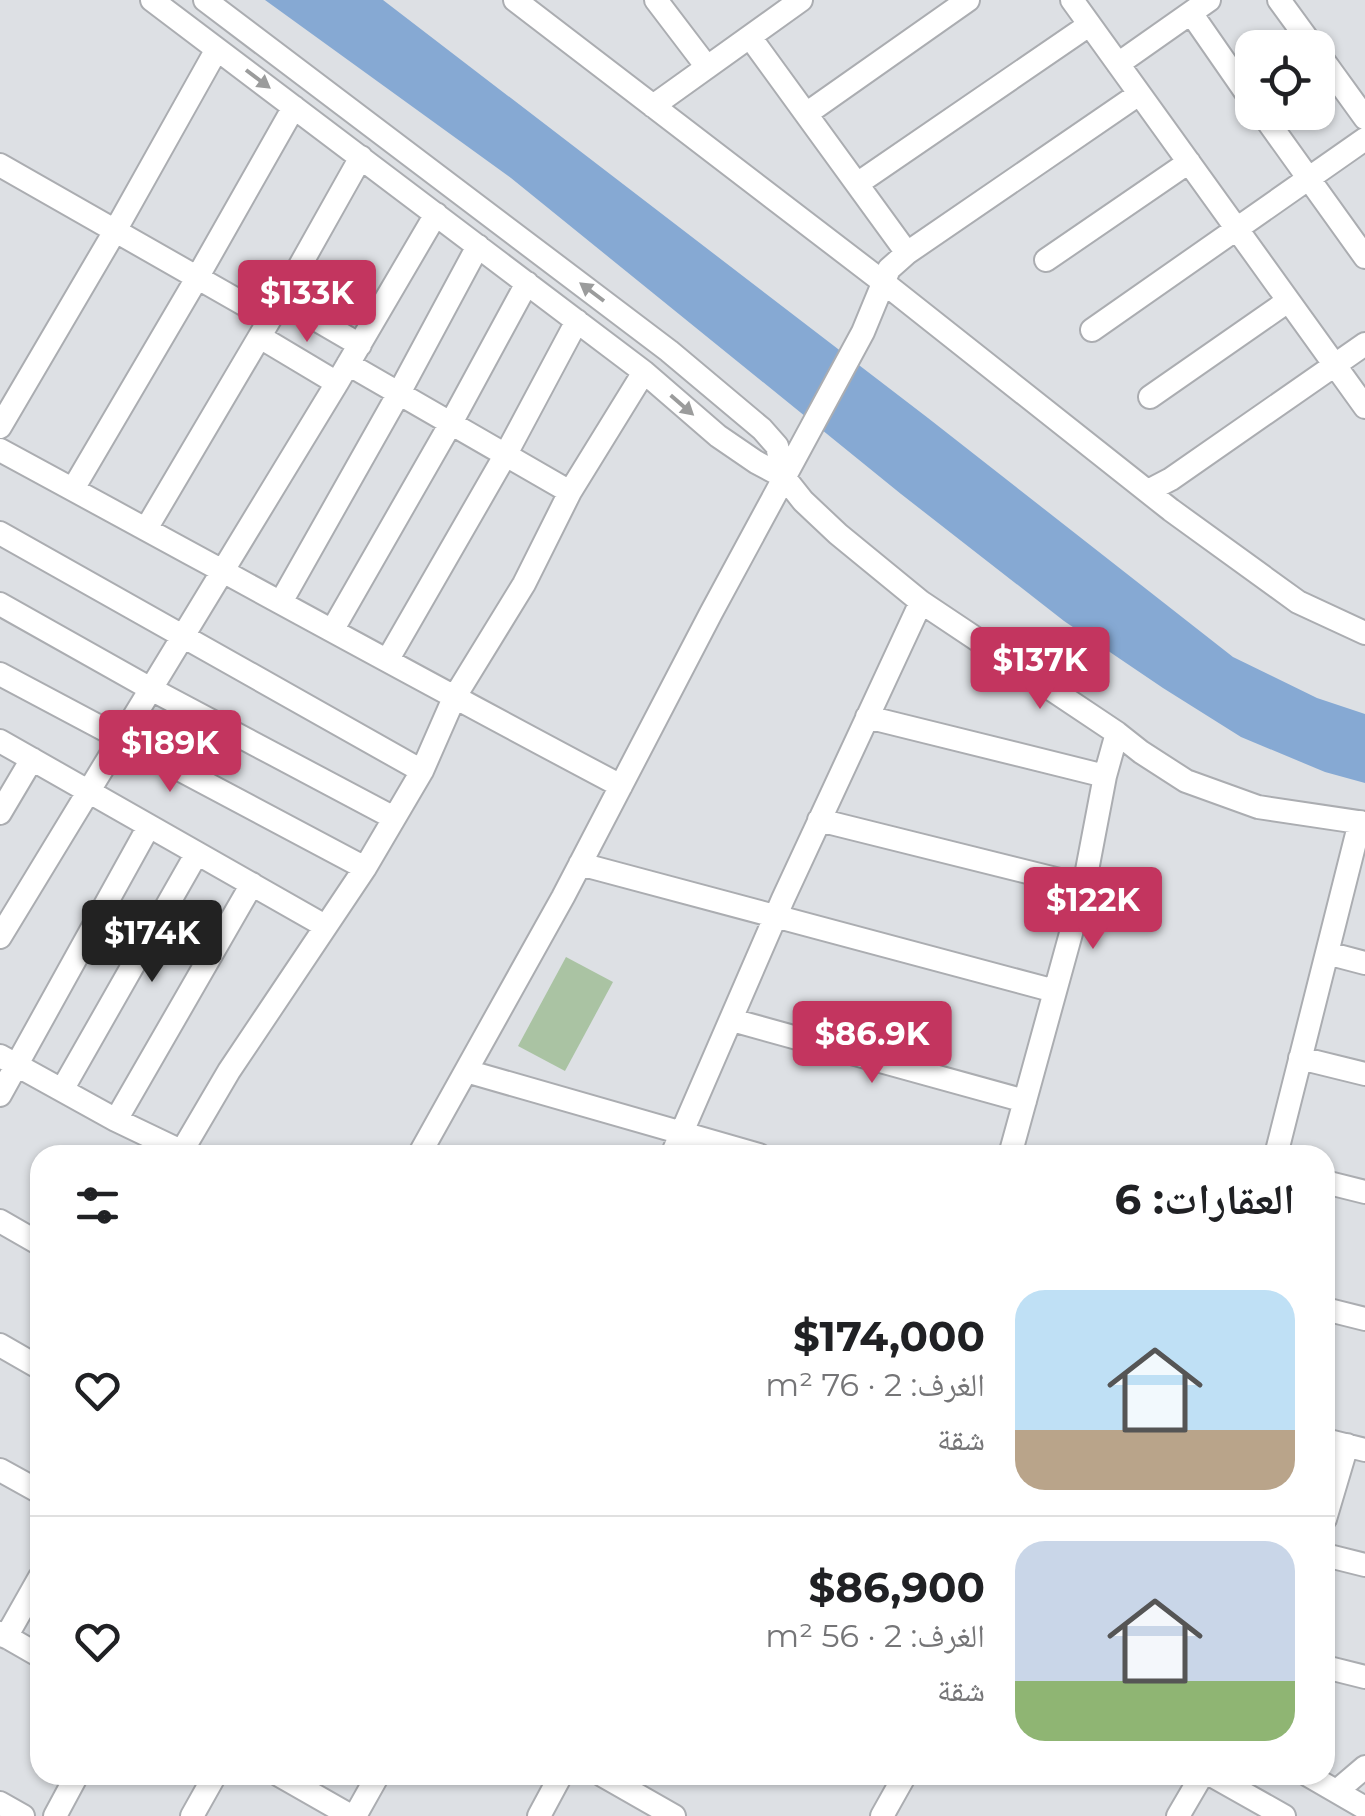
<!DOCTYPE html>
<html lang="ar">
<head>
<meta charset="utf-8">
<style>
	:root { --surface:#fff; --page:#f6f6f6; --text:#202124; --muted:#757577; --line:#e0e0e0; --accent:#c3355f }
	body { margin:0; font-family:Montserrat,"Noto Naskh Arabic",sans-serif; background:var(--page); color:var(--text); direction:rtl; height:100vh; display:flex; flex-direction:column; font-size:38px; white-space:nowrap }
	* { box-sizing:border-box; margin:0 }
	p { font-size:32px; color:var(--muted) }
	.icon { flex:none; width:55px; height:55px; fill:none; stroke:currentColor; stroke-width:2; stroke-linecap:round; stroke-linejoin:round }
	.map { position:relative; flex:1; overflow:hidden; direction:ltr }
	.drawer { position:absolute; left:30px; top:1145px; width:1305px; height:640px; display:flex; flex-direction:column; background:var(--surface); border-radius:30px; box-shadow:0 2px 8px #0004; direction:rtl }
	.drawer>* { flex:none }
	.fabs { position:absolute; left:1235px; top:30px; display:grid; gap:20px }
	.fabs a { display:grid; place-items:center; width:100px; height:100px; border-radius:20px; background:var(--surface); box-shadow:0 2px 8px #0004; font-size:50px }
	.price { position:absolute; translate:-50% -85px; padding:0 22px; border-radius:10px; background:var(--accent); color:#fff; font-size:32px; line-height:65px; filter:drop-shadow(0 2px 5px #0008) }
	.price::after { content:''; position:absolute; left:50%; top:60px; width:30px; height:22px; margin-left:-15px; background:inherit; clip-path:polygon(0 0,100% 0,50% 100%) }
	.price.active { background:#222; color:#fff }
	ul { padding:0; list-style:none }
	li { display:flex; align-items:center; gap:30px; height:250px; padding:0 40px }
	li+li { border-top:2px solid var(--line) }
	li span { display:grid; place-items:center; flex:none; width:280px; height:200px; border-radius:30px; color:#555 }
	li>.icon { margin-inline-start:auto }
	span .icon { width:120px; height:120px; fill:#fffc; stroke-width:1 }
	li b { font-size:42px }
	h2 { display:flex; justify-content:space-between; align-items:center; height:120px; padding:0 40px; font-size:42px }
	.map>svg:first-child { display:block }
	.green { fill:#aac3a3 }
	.water { fill:#86a9d3 }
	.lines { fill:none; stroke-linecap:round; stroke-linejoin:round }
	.minor-casing { stroke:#abadb1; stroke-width:26 }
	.minor { stroke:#fff; stroke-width:22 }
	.oneway { fill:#9b9c9c }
</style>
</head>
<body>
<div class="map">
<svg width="1365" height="1816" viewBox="0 0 1365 1816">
	<rect width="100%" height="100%" fill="#dde0e4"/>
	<!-- green -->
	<path class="green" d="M566,957L613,982L565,1071L518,1046Z"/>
	<!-- water -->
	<path class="water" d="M265,0H383L928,418L1233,657L1317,698L1365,714V783L1325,772L1241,737L1163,688L1064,621L901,494L511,178Z"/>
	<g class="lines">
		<defs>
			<path id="minor" d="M152,0L644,372L718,436L756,462L784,477L803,501L838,534L921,602L1117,733L1141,752L1186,781L1258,807L1365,823
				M205,0L669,351L762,429L777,446L784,477
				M515,0L883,282L1171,510L1298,602L1365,633
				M656,0L707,67
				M1072,0L1365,407
				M1279,0L1314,48
				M1191,13L1252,101
				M750,37L907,253
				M1318,53L1365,118
				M1118,64L1209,0
				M653,106L801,0
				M1261,112L1365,257
				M806,114L968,0
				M0,165L270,319
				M857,184L1089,25
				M1046,260L1189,162
				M281,299L360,345
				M1092,330L1365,139
				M260,337L337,383
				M348,364L570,492
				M1150,397L1288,301
				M0,427L115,231L217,49
				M0,450C207,562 413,676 621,786
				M73,489L197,278L294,107
				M1148,491L1171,479L1365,344
				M146,529L270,319L361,157
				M0,533L422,771
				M281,602L399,393L478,246
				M0,604L151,689L394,818
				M333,629L451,423L527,283
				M388,659L506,454L577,321
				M0,674L365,868
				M867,717L1105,776
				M0,741L325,926
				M0,813L32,759
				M819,820L1084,886
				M580,864L1055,991
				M0,937L337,383L436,214
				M1327,953L1365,963
				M732,1020L1025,1101
				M0,1056L116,1120L189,1155
				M1300,1058L1365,1074
				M466,1071L759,1155
				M62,1090L197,853
				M0,1095L149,826
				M116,1120L252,884
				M182,1151L229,1071L365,868L422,771L454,698L524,584L570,492L644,372
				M419,1155L563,897L711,613L863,332L889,269L907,253L1139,94
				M672,1155L783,899L921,602
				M1010,1155L1084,886L1105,776L1117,733
				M1276,1155L1360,822
				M1325,1182L1365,1192
				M0,1221L40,1244
				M1325,1309L1365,1319
				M0,1345L40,1368
				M1325,1440L1365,1450
				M0,1470L40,1492
				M1325,1519L1347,1445
				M1325,1555L1365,1565
				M0,1633L40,1656
				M6,1637L40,1577
				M1325,1667L1365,1677
				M279,1775L351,1816
				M602,1775L674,1816
				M1211,1775L1284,1816
				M1308,1775L1365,1808
				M1338,1790L1365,1767
				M0,1803L23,1816
				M55,1816L77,1775
				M192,1816L215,1775
				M355,1816L378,1775
				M539,1816L561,1775
				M882,1816L905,1775
				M1178,1816L1202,1775"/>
		</defs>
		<!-- minor casing -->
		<use href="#minor" class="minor-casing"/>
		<!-- minor -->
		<use href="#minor" class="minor"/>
	</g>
	<!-- one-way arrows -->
	<defs><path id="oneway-solid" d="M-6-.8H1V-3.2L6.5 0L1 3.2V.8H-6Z" transform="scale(2.5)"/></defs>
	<g class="oneway">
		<use href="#oneway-solid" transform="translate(258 79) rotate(37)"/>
		<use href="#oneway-solid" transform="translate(592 292) rotate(-143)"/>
		<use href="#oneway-solid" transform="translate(682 405) rotate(41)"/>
	</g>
</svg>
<div class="fabs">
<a><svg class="icon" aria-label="locate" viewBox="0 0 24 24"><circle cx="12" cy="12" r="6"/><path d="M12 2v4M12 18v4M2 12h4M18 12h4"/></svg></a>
</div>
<b class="price" style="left:307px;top:345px">$133K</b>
<b class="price" style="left:1040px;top:712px">$137K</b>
<b class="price" style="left:170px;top:795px">$189K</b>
<b class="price" style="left:1093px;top:952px">$122K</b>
<b class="price active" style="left:152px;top:985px">$174K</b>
<b class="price" style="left:872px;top:1086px">$86.9K</b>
<section class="drawer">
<h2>العقارات: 6<svg class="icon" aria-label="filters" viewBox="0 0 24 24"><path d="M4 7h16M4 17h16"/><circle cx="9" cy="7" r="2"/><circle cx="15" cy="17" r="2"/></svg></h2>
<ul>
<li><span style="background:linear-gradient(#bfe0f5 70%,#b9a48a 0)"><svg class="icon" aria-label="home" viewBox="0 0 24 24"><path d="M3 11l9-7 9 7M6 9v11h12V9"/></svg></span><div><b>$174,000</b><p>الغرف: 2 · 76 m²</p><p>شقة</p></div><svg class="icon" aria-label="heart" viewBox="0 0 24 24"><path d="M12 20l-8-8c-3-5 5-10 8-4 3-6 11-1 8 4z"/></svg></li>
<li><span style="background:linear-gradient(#c9d6e8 70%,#8fb573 0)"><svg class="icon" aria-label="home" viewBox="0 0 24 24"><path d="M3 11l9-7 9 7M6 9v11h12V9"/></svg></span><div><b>$86,900</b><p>الغرف: 2 · 56 m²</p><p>شقة</p></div><svg class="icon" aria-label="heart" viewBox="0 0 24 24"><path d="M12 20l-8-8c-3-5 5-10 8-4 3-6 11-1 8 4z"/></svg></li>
</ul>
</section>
</div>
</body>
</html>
